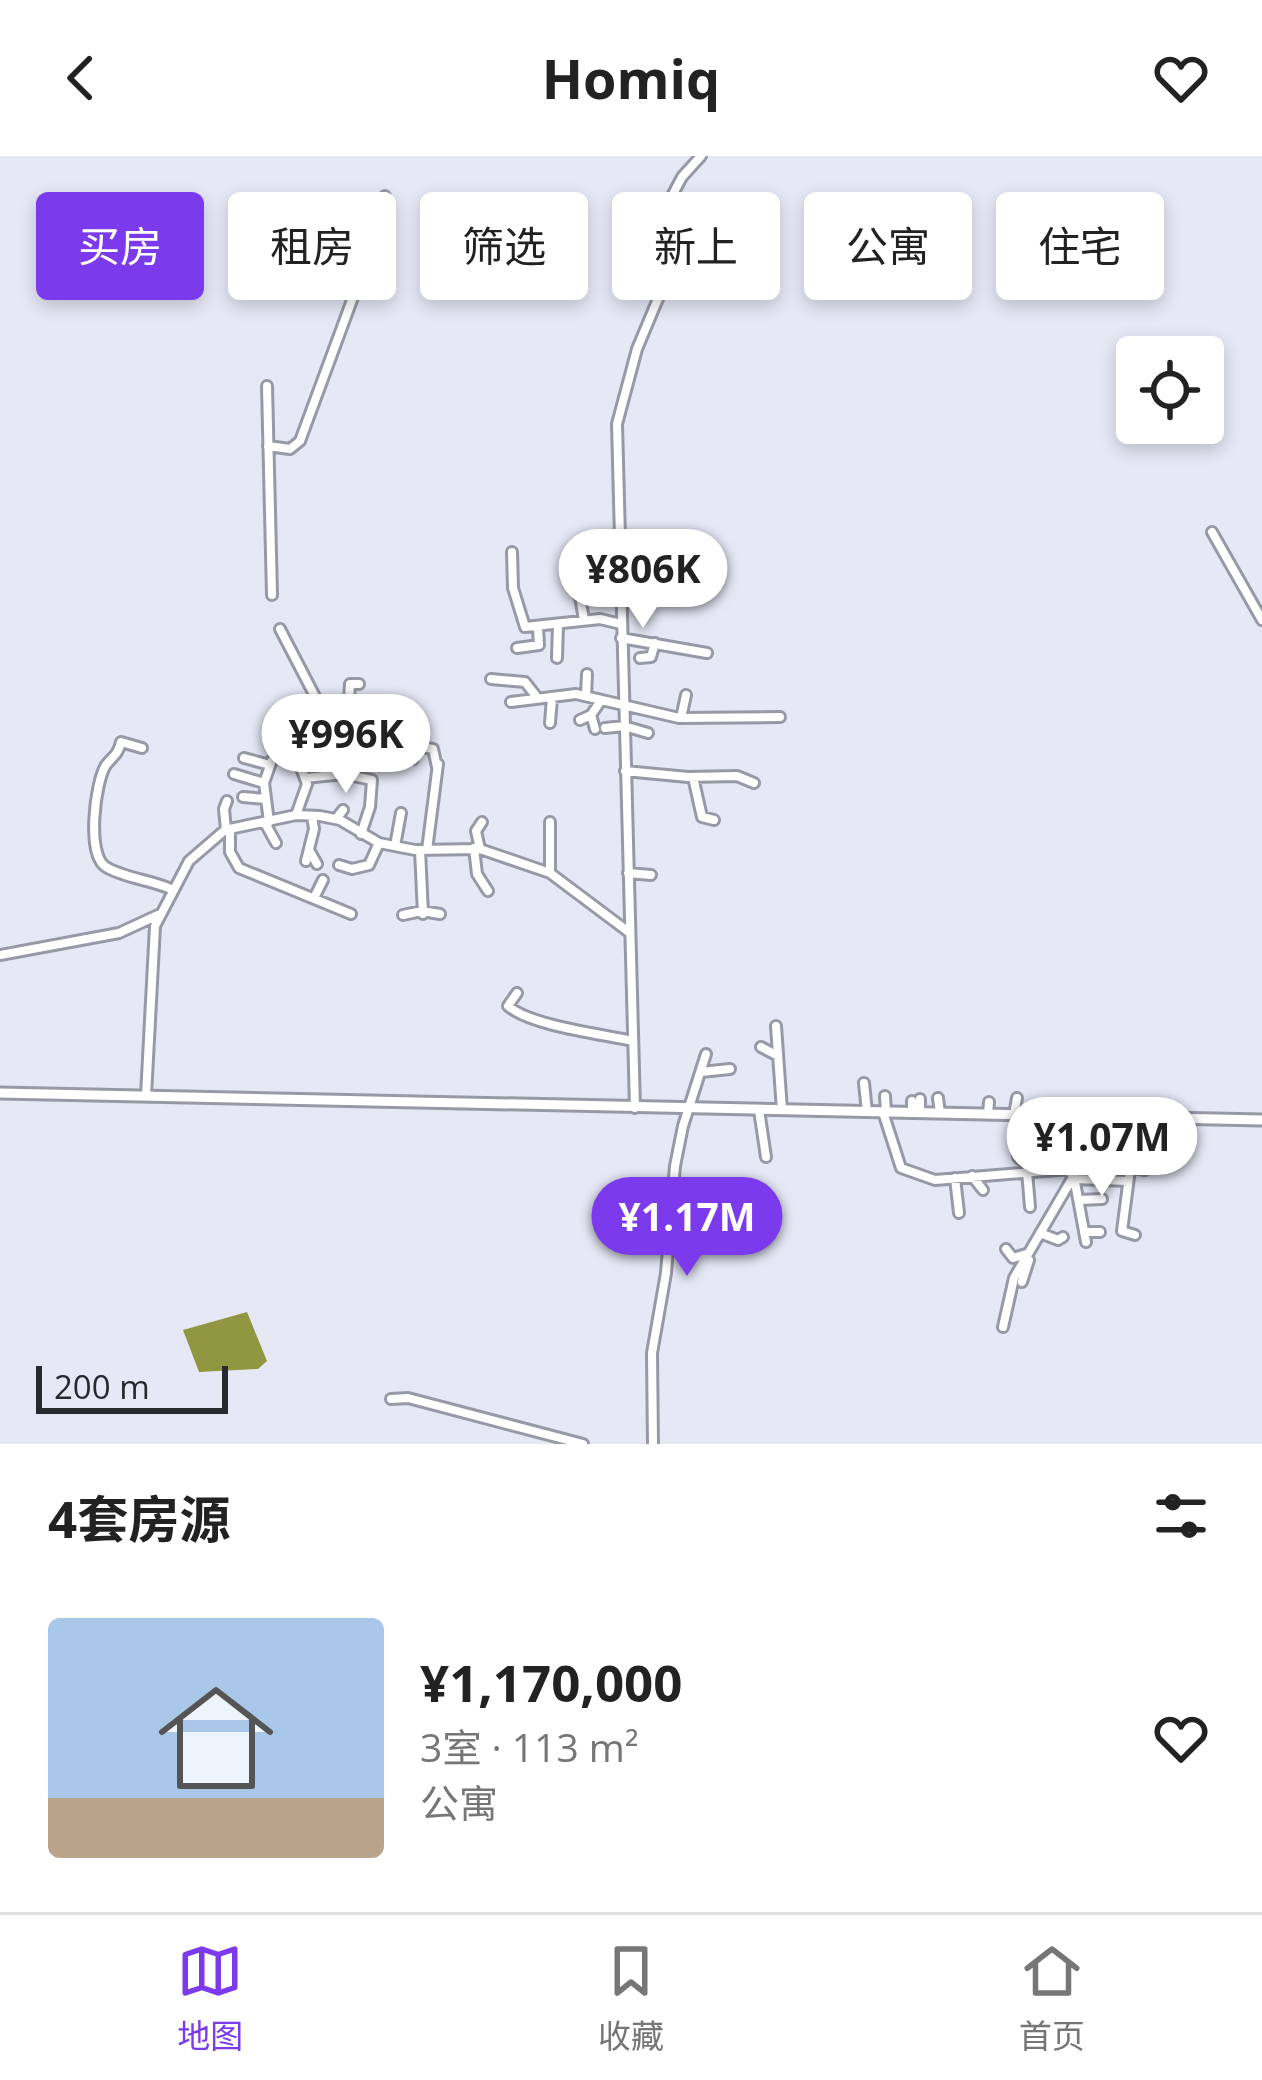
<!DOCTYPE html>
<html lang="zh">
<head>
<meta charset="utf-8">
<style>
	:root { --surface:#fff; --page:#f6f6f6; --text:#222; --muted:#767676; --line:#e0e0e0; --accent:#7c3aed }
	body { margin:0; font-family:"Open Sans","Noto Sans SC",sans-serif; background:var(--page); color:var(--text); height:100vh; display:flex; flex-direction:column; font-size:45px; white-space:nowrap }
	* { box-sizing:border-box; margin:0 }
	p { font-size:39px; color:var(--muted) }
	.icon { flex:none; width:66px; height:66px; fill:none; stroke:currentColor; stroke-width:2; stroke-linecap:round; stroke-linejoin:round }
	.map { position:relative; height:1288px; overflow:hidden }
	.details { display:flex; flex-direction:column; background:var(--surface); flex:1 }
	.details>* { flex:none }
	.guide { position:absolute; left:36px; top:36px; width:1191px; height:108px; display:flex; gap:24px }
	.tools { position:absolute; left:1116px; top:180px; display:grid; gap:24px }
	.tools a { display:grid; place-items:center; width:108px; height:108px; border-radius:12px; background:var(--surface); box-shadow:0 6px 18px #0003; font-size:60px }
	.scale { position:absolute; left:36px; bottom:30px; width:192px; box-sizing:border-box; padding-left:12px; border:6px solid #28292e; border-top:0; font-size:33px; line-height:42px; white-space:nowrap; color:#28292e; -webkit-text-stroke:9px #e6e8f6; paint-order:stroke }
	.price { position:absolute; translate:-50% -102px; padding:0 27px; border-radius:42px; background:#fff; color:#222; font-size:39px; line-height:78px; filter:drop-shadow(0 3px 6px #0008) }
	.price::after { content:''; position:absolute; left:50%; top:72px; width:36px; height:27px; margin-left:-18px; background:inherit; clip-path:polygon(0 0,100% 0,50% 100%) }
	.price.selected { background:var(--accent); color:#fff }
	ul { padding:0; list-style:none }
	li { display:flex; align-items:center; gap:36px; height:300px; padding:0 48px }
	li span { display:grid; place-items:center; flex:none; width:336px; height:240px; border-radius:12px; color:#555 }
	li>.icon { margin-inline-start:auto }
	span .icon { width:144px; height:144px; fill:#fffc; stroke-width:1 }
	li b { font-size:51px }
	h2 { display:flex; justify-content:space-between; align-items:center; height:144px; padding:0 48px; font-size:51px }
	.chip { padding:0 42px; border-radius:12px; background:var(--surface); box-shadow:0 6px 18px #0003; font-size:42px; line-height:108px }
	.chip.selected { background:var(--accent); color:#fff }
	header { display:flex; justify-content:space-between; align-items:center; height:156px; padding:0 48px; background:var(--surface); font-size:54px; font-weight:700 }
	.menu { display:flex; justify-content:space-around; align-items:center; height:168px; border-top:3px solid var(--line); background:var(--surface); font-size:33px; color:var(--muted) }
	.menu a { display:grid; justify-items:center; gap:6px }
	.menu .selected { color:var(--accent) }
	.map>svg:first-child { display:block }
	.water { fill:#919740 }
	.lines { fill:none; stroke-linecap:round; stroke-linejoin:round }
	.minor-casing { stroke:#9899a6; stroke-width:14 }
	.tertiary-casing { stroke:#9899a6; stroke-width:15 }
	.minor { stroke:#fff; stroke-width:8 }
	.tertiary { stroke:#fff; stroke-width:9 }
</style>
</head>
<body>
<header><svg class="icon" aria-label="back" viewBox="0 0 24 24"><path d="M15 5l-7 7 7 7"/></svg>Homiq<svg class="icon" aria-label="heart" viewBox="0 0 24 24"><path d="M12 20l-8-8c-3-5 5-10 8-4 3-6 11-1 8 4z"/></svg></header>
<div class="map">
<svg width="1262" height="1288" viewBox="0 0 1262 1288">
	<rect width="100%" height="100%" fill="#e6e8f6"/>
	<!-- water -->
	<path class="water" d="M247,1156L267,1205L258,1213L199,1216L183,1174Z"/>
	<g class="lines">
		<defs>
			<path id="minor" d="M267,230L272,439
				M268,290L290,293L300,285L386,52L385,40
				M1212,376L1262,464
				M512,396L513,432L525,471L600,463L621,468
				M580,415L665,419
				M579,434L584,464
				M280,473L321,552
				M621,482L707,497
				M517,492L539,489L538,472
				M557,502L558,469
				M640,502L651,501L655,487
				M491,523L525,526L536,540
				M586,540L587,518
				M511,546L576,538L679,562L780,561
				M681,562L686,539
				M394,563H406L412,586L407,599
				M580,564L591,559
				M550,567L552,542
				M336,569H387L396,558
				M605,572L624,570L648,577
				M595,573L591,559L600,546
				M346,591L382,594L413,603
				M142,592L121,586C118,599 113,600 106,609C95,626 86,699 106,711C124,722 151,724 171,733
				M427,592L433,593L437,611
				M244,602L270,609
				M625,615L688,621L737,620L754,627
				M234,618L264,627
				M341,618L346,599L350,528H359
				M693,621L702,661L714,664
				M305,622L344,618L372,624L370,651L361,678
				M243,641L266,643
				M296,659L307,628L301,612L319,572L321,552L328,546
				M336,663L343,654
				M269,666L264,627L272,604
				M550,666V717
				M265,667L276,687
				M230,673V696L239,712L351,758
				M226,674L224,653L227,645
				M395,690L401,657
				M474,692L477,718L488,735
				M480,693L476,675L482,666
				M309,694L317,708
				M420,694L423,758
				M427,694L438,608
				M306,705L314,673L312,660
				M339,709L352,713L369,709L379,687
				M628,717L651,719
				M315,740L323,724
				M403,759L422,755L440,758
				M0,799L119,777L158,759
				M517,837L508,850C531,870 602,878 633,885
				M776,870L782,954
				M761,891L778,900
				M701,916L730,913
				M864,927L867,956
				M146,940L155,770L189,705L225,674L296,659L320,660L340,664L379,687L415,694L480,693L550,717L630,777
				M885,940L886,956
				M938,942L940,957
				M920,943V957
				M635,952L617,268L637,193L660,138L665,100L664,55L682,21L701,0
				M759,954L766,1001
				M883,956L901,1012L935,1024L1070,1013
				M912,957V945
				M988,958L989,946
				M1014,959L1017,942
				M1130,961L1129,1021L1122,1075L1135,1079
				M1025,1007L1018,1001L1017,988L1041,968
				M1113,1008L1145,1014
				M1027,1015L1030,1051
				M972,1020L983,1034
				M1074,1021L1086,1086
				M955,1022L959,1057
				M1076,1023L1128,1025
				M1079,1044L1102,1043
				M1084,1076H1100
				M1040,1077L1058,1084L1063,1081
				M1006,1093L1013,1102L1026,1098
				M1022,1126L1029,1104
				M1003,1171L1014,1122L1073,1021L1043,974L1039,959
				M391,1243L408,1242L583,1288
				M653,1288L652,1197L666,1117L675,1010L683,970L706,898"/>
			<path id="tertiary" d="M0,937L1262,964"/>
		</defs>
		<!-- minor casing -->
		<use href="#minor" class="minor-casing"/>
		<!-- tertiary casing -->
		<use href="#tertiary" class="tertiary-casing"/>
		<!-- minor -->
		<use href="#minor" class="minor"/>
		<!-- tertiary -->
		<use href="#tertiary" class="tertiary"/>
	</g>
</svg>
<div class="tools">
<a><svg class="icon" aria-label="locate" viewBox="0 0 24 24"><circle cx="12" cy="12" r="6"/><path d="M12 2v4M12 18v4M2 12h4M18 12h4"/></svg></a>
</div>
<div class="scale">200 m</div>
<b class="price" style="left:643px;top:475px">¥806K</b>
<b class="price" style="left:346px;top:640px">¥996K</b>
<b class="price" style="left:1102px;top:1043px">¥1.07M</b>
<b class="price selected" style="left:687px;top:1123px">¥1.17M</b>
<div class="guide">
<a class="chip selected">买房</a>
<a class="chip">租房</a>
<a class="chip">筛选</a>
<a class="chip">新上</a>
<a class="chip">公寓</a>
<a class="chip">住宅</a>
</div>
</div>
<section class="details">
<h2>4套房源<svg class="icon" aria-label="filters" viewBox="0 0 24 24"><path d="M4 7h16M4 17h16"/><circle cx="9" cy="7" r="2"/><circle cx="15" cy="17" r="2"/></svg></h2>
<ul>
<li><span style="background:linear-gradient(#a9c7e8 75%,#b9a48a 0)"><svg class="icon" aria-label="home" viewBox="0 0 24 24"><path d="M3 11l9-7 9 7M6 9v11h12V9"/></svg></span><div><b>¥1,170,000</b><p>3室 · 113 m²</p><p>公寓</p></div><svg class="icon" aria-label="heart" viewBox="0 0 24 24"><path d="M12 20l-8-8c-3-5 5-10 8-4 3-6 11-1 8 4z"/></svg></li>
</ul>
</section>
<nav class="menu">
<a class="selected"><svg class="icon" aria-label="map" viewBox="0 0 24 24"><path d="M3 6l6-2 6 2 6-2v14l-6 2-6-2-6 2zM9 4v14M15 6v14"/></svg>地图</a>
<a><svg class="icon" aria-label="saved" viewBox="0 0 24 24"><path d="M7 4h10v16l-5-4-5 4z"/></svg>收藏</a>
<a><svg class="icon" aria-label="home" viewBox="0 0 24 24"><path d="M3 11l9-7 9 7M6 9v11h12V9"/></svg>首页</a>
</nav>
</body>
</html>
